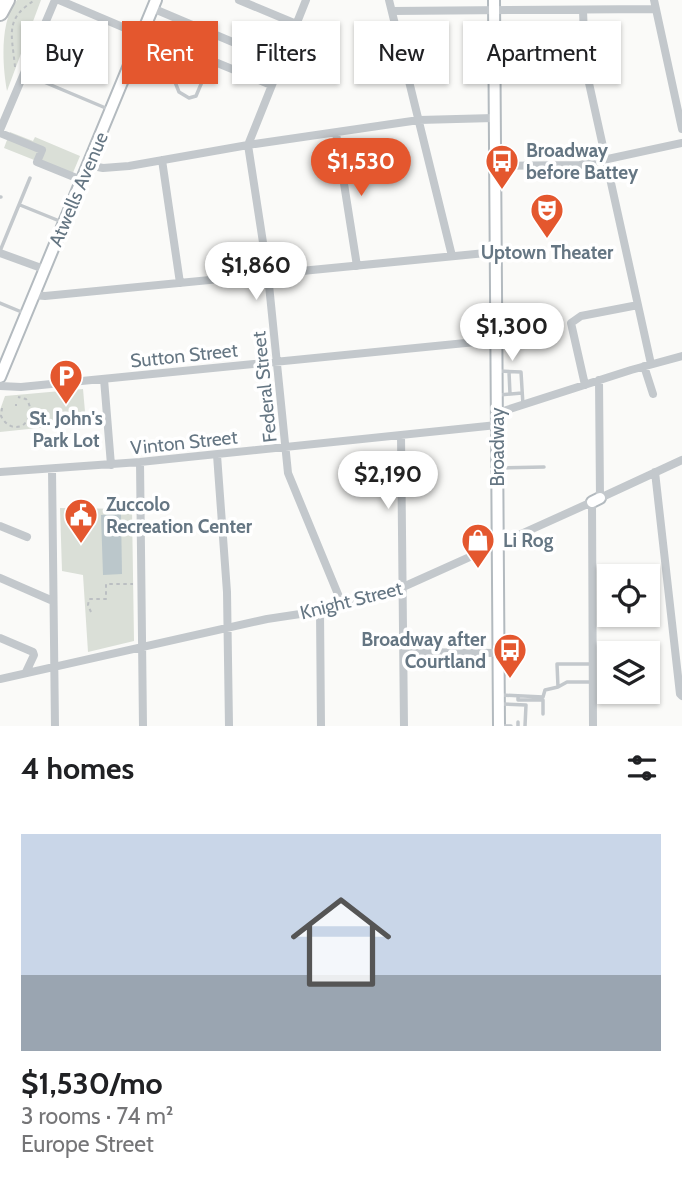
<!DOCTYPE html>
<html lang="en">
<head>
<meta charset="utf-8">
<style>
	:root { --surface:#fff; --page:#f6f6f6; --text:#202124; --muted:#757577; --line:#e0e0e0; --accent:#e4572e }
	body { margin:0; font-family:Cabin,sans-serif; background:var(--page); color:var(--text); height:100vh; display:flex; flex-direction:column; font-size:26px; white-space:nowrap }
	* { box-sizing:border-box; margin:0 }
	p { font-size:23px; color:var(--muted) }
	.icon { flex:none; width:38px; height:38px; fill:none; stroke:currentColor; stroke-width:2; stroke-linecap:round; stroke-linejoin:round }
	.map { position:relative; height:726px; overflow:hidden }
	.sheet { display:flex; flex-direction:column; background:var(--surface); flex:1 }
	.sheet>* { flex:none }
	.hud { position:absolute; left:21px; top:21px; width:640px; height:63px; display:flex; gap:14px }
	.fabs { position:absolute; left:597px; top:564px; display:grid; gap:14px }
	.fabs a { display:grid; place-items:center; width:63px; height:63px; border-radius:0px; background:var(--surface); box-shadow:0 2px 5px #0004; font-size:35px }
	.price { position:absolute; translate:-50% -60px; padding:0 16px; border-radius:24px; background:#fff; color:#222; font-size:23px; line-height:46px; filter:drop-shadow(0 2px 4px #0008) }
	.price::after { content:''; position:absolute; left:50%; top:42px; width:21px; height:16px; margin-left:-10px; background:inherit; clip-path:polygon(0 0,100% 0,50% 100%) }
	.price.selected { background:var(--accent); color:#fff }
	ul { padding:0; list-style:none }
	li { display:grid; align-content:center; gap:14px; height:371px; padding:0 21px }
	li+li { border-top:2px solid var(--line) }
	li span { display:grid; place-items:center; height:217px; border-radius:0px; color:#555 }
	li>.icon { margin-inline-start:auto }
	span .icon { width:126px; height:126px; fill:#fffc; stroke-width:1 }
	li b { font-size:30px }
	h2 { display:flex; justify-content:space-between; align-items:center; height:84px; padding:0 21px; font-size:30px }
	.tag { padding:0 24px; border-radius:0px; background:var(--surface); box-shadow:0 2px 5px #0004; font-size:24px; line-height:63px }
	.tag.selected { background:var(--accent); color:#fff }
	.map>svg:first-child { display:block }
	.green { fill:#dadfd7 }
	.water { fill:#bbc7cb }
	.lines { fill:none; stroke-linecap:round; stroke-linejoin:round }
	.secondary-casing { stroke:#b3babf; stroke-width:14 }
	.highway-casing { stroke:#b4b9bd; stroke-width:18 }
	.path { stroke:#bbbfc2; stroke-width:2; stroke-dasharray:3.5 3.5; stroke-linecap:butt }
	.lane { stroke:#c3c8cc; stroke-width:3.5 }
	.street { stroke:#c3c8cc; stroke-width:8 }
	.secondary { stroke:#fff; stroke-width:10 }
	.highway { stroke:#fff; stroke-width:14 }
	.labels { text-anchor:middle; stroke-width:7; stroke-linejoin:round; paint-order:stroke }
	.poi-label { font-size:19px; font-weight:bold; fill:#657683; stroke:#fff; text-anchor:start }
	.street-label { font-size:19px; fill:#657683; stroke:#fff }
</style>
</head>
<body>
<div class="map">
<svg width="682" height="726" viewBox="0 0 682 726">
	<rect width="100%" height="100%" fill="#fafaf8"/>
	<!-- green -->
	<path class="green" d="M17,0H41L7,91C2,64 0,20 17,0Z
		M10,132L33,141L35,137L80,156L72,175L4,148Z
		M83,389L86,423L0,432V410L5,396Z
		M60,508L132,509L134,641L88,652L83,575L62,571Z"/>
	<!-- water -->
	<path class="water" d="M121,514L122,574L103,575L101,515Z"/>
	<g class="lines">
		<defs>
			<path id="secondary" d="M494,0L499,726
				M0,377L156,0
				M592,502L600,498"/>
			<path id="highway" d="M0,13L7,0"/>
		</defs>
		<!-- secondary casing -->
		<use href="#secondary" class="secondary-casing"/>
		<!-- highway casing -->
		<use href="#highway" class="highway-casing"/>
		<!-- path -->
		<path class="path" d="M15,67C12,34 4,19 35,0
			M15,405H17
			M2,408L1,416C6,425 12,429 22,426C31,419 33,408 26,399L18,397
			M91,612L88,605L89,599H106V584H133"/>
		<!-- lane -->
		<path class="lane" d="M132,65L175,82L179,92L189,98L196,96L210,63
			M25,74L108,109
			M0,197H1
			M20,205L62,222
			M0,251L30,178
			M0,303L24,313
			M498,371L521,372L523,405
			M509,372L510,394
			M499,395L522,393
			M499,468L544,467
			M558,687L557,664H591
			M501,695L543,697L545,690L558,687L567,682H591
			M518,696V700H543V714
			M502,704L526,705L525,726
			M518,722V726
			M501,726H511"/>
		<!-- street -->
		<path class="street" d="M59,0L184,53H193L271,85
			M239,0L330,38
			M306,0L248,145L268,275L288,473L342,604
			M389,0L452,256
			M654,0L682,129
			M152,8L280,62
			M583,10L585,65L651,364
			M392,11L656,9
			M361,64L404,55
			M0,130L55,0
			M0,133L42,150L37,162L74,177
			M336,133L357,266
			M162,160L180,283
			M88,165L103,168L129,166L248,145L419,120L494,118
			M495,166L580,165L682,143
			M0,253L44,269
			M33,295L45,296L496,252
			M644,366L653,394
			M104,379L111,465
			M599,380L600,498L682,460
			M585,385L571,323L581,316L638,305
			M0,386L21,387L496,340
			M497,413L631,370L682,356
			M401,435L404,726
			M217,455L227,592L229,726
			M140,462L143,726
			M52,469L55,726
			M0,472L140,462L497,425
			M655,472L680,694L682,696
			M0,526L27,537
			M0,578L53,601
			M320,611L321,726
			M0,638L33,652L34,655L26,672
			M404,652L499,653
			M0,679L267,619L320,611L403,587L592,502L593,726"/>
		<!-- secondary -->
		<use href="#secondary" class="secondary"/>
		<!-- highway -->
		<use href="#highway" class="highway"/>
	</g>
	<!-- icons -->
	<defs>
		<symbol id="bus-pin" viewBox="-11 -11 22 30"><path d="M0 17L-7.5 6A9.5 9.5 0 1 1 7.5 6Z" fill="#e4572e" stroke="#fff"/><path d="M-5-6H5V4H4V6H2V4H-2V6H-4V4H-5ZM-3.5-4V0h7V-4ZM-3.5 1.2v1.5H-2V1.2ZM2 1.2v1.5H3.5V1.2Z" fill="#fff"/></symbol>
		<symbol id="theatre-pin" viewBox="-11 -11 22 30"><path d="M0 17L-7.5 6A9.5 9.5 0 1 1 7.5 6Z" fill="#e4572e" stroke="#fff"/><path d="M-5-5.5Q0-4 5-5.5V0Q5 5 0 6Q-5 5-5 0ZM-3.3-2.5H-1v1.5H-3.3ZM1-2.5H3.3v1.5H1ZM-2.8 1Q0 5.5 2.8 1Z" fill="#fff"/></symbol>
		<symbol id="parking-pin" viewBox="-11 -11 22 30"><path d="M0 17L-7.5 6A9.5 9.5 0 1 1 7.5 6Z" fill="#e4572e" stroke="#fff"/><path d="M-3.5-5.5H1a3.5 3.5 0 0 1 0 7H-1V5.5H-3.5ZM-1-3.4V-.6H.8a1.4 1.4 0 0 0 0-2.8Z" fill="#fff"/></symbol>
		<symbol id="civic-pin" viewBox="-11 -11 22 30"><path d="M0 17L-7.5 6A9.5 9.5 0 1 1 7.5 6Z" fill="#e4572e" stroke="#fff"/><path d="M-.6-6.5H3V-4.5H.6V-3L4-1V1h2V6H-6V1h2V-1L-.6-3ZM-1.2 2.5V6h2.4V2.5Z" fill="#fff"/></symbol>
		<symbol id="shop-pin" viewBox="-11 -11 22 30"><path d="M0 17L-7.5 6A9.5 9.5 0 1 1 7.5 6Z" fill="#e4572e" stroke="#fff"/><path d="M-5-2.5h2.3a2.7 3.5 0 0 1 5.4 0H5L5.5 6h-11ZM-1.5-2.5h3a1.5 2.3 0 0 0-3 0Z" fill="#fff"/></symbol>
	</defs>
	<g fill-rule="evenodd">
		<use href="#bus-pin" x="483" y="142" width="38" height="52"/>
		<use href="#theatre-pin" x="528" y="191" width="38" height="52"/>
		<use href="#parking-pin" x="47" y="357" width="38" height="52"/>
		<use href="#civic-pin" x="62" y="496" width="38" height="52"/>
		<use href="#shop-pin" x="459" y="521" width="38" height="52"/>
		<use href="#bus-pin" x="491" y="631" width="38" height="52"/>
	</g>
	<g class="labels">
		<!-- poi labels -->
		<g class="poi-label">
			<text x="526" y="157">Broadway<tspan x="526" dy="22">before Battey</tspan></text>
			<text x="547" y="259" text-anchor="middle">Uptown Theater</text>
			<text x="66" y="425" text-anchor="middle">St. John's<tspan x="66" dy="22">Park Lot</tspan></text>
			<text x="106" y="511">Zuccolo<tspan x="106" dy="22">Recreation Center</tspan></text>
			<text x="503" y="547">Li Rog</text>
			<text x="486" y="646" text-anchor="end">Broadway after<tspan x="486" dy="22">Courtland</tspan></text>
		</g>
		<!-- street labels -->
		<g class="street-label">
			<text transform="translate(78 189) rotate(-67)" y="7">Atwells Avenue</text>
			<text transform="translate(184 355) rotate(-6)" y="7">Sutton Street</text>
			<text transform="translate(264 387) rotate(-96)" y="7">Federal Street</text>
			<text transform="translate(184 442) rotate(-6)" y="7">Vinton Street</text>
			<text transform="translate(497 447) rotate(-90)" y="7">Broadway</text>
			<text transform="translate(351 600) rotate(-14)" y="7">Knight Street</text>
		</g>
	</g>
</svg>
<div class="fabs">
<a><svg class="icon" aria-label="locate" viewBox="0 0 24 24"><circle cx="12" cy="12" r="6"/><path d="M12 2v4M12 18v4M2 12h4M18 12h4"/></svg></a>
<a><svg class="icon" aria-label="layers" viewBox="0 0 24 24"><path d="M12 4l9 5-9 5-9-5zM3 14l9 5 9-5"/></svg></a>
</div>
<b class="price selected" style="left:361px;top:198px">$1,530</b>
<b class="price" style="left:256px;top:302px">$1,860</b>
<b class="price" style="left:512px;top:363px">$1,300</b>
<b class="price" style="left:388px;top:511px">$2,190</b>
<div class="hud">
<a class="tag">Buy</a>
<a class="tag selected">Rent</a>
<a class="tag">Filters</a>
<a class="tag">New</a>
<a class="tag">Apartment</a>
</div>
</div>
<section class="sheet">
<h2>4 homes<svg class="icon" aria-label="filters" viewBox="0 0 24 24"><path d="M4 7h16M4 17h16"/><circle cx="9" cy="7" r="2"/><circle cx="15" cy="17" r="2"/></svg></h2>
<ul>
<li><span style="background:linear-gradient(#c9d6e8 65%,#9aa5b1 0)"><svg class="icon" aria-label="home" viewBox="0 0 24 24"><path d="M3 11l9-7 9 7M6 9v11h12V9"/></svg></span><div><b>$1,530/mo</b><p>3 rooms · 74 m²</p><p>Europe Street</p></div></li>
</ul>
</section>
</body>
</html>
